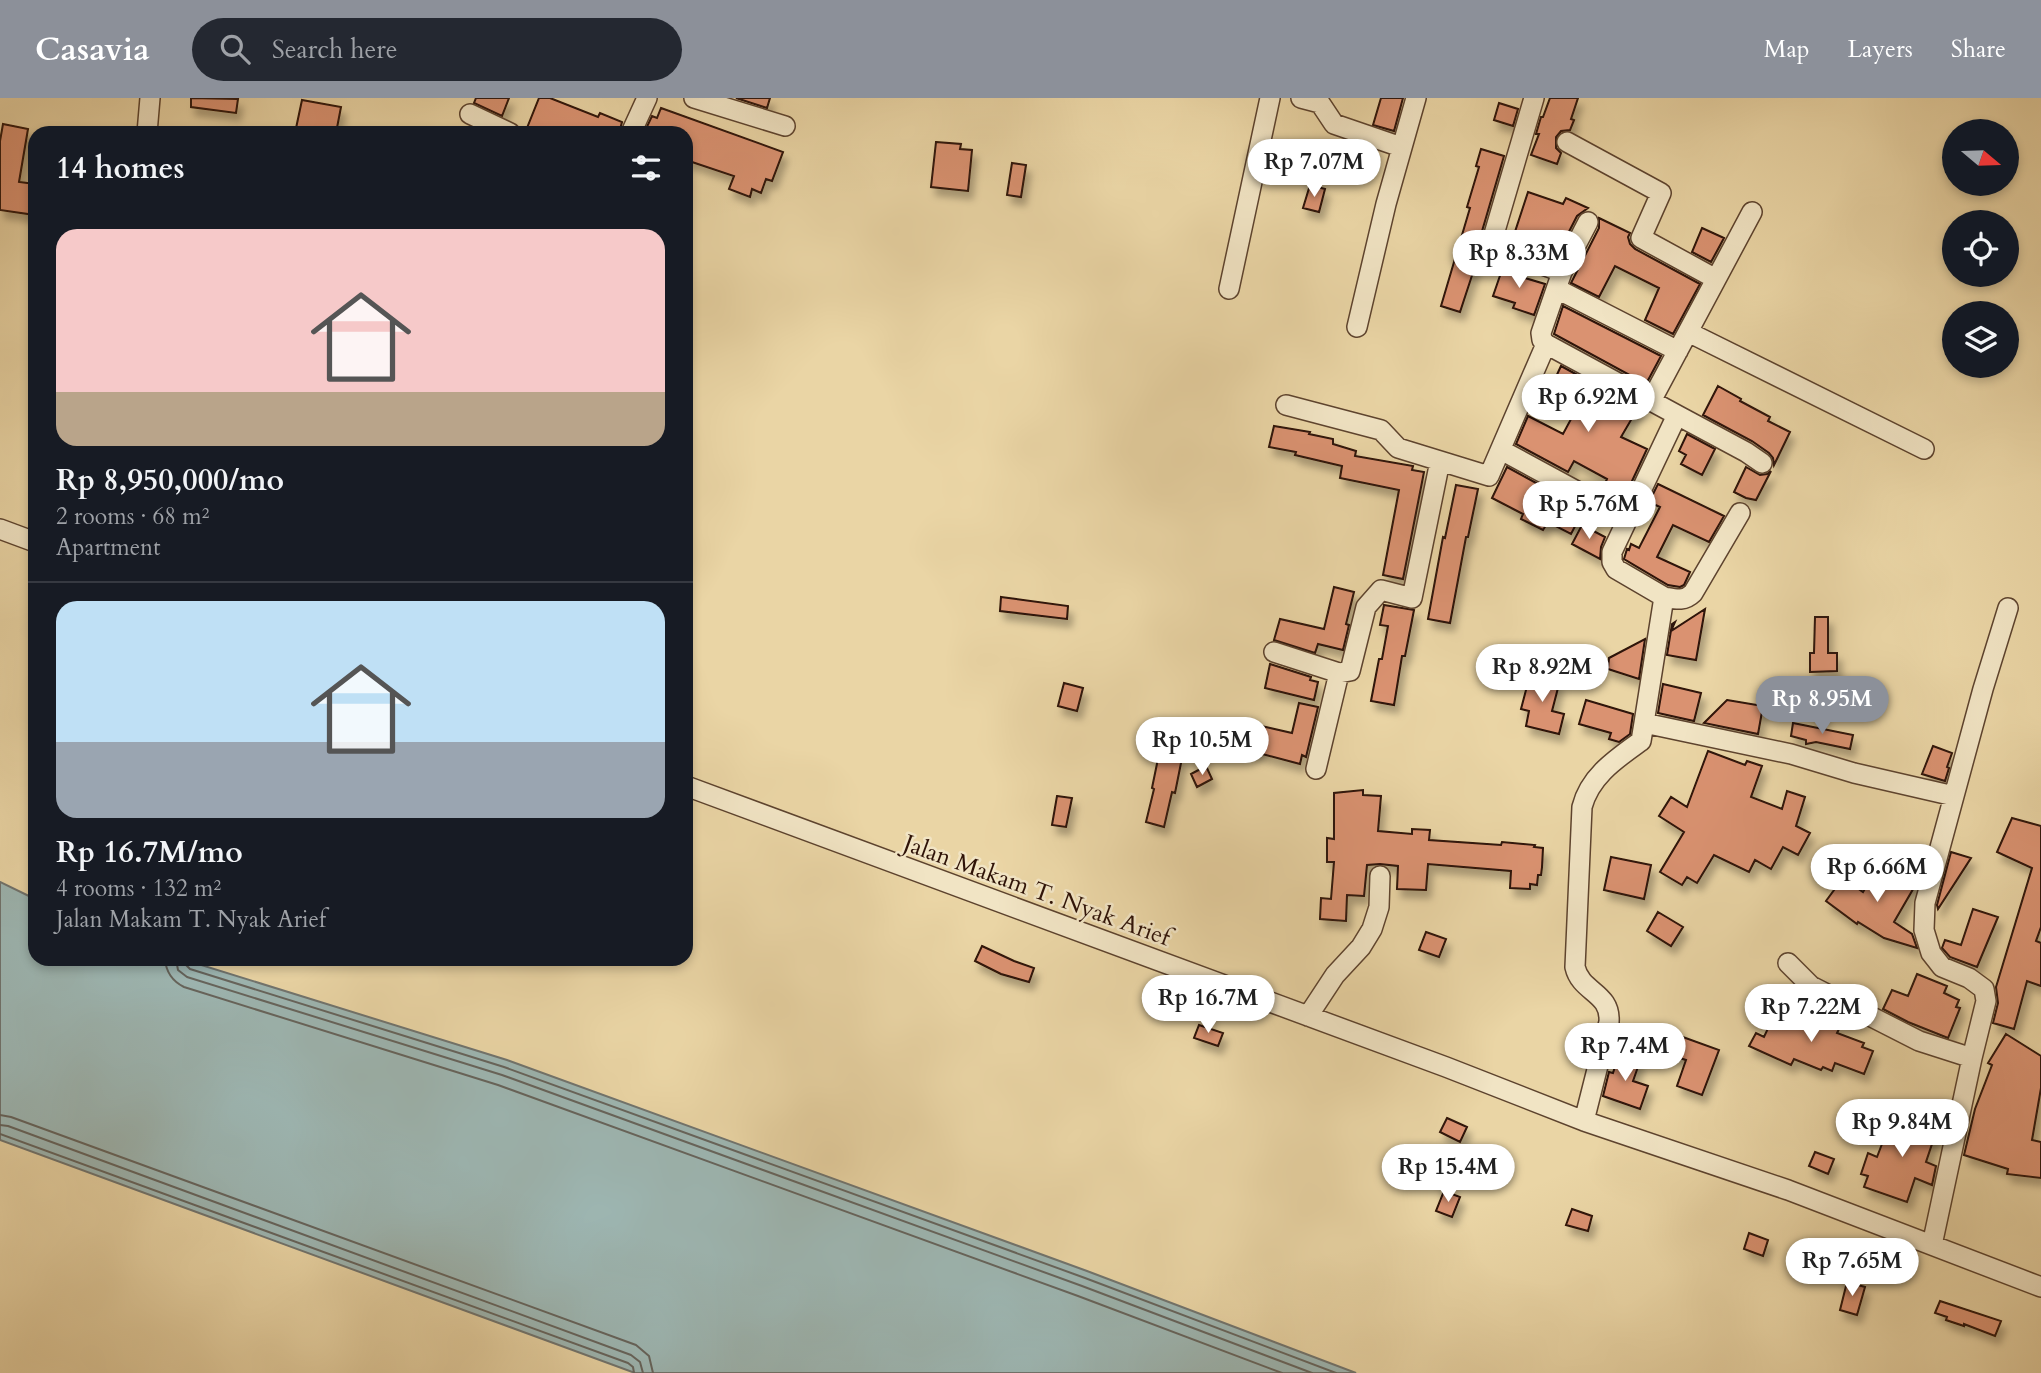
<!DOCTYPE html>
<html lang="en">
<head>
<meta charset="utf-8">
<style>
	:root { --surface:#171b24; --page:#242831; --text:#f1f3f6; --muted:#9ea1a6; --line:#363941; --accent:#8c9099 }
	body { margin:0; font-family:Cardo,serif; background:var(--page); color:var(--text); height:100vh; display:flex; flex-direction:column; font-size:26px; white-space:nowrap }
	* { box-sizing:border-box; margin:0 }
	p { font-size:23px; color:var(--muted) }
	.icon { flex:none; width:38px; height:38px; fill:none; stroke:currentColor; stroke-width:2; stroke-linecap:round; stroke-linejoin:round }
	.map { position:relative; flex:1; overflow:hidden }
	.sheet { position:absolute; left:28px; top:28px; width:665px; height:840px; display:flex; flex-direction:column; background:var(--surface); border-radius:21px; box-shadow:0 4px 10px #0003 }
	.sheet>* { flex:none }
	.needle { width:46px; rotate:109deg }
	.controls { position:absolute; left:1942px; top:21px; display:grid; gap:14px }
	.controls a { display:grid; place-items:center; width:77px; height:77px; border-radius:50%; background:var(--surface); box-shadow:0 4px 10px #0003; font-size:35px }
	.price { position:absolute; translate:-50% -60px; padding:0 16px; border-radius:24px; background:#fff; color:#222; font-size:23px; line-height:46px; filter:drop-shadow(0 2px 4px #0008) }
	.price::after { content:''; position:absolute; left:50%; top:42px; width:21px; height:16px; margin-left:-10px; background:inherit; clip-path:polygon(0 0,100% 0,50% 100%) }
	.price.current { background:var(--accent); color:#fff }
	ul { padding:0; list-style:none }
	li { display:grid; align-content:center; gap:14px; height:371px; padding:0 28px }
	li+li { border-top:2px solid var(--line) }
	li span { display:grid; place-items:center; height:217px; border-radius:21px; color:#555 }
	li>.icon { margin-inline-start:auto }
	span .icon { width:126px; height:126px; fill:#fffc; stroke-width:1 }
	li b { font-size:30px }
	h2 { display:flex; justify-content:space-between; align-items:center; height:84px; padding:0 28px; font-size:30px }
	header { display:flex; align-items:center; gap:42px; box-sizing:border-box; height:98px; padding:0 35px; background:var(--accent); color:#fff }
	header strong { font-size:33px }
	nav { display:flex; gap:38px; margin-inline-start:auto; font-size:24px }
	.search { width:490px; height:63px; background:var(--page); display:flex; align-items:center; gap:18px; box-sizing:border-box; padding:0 24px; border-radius:38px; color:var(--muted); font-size:26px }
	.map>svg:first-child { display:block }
	.water { fill:#9db6b2; stroke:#71746e; stroke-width:2 }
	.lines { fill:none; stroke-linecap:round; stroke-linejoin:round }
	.shore { stroke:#66645c; stroke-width:2 }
	.building { fill:#da9271; stroke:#2e1207; stroke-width:2; filter:url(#shadow) }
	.minor-casing { stroke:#5d432e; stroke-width:22 }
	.minor { stroke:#f1e4c4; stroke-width:19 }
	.labels { text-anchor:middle; stroke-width:5; stroke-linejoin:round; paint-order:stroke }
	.street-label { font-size:24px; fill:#2e1207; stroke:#f1e4c4 }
</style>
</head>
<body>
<header>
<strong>Casavia</strong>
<div class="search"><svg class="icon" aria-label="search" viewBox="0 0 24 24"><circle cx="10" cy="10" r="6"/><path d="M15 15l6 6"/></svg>Search here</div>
<nav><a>Map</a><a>Layers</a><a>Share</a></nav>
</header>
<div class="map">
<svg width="2041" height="1275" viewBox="0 0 2041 1275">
	<defs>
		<filter id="shadow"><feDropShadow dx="4.5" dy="8" stdDeviation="3.5" flood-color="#0004"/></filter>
	</defs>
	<rect width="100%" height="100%" fill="#ead5a5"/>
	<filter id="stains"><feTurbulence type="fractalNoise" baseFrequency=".00286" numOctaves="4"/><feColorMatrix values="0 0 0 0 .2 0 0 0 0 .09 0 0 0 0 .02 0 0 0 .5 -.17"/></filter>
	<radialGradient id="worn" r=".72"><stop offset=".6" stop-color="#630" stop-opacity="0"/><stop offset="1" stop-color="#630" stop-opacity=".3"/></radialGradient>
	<!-- water -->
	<path class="water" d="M0,784L35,801V861H182L507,962L1087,1173L1356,1275H635L0,1042Z"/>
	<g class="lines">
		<!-- shore -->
		<path class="shore" d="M165,861C166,874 172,883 184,889L498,987L1078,1198L1282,1275
			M176,861L178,872L187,879L502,977L1082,1188L1312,1275
			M185,861L186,867L190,871L504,969L1085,1180L1336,1275
			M0,1017L11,1019L636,1247L649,1258L653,1275
			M0,1027L8,1028L631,1257L640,1264L643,1275
			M0,1036L628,1265L633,1269L634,1275"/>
	</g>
	<!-- building -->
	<path class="building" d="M191,0L238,1L236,15L191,9Z
		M476,0H509L502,18L474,5Z
		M539,0H550L598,19L600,15L622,24L619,35H525Z
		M736,0H770L767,10Z
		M1381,0H1403L1394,33L1373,27Z
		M1550,0H1578L1571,21L1574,22L1570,32L1561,33L1556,39V50L1561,55L1557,66L1531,57L1539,36H1536L1541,19H1543Z
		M302,2L341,9L336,35H295Z
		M1499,5L1518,11L1513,28L1494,22Z
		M661,10L783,54L772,83L766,81L761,95L752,91L750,99L729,91L734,78L686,62V35H644L652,18L657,20Z
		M3,26L28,31L19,84L35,86V117L0,112V43Z
		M936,44L961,46L960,51L972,52L968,93L931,89Z
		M1481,51L1504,58L1480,140L1481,150L1460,214L1441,208L1470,110L1467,109L1479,69L1476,68Z
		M1012,65L1026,67L1021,99L1007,97Z
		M1310,87L1325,91L1319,114L1303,110Z
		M1528,94L1563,106L1566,100L1588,110L1577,118L1556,159L1535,149V151L1512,143Z
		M1599,120L1630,135L1628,139L1630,146L1635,151L1700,186L1673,236L1645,222L1659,190L1615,168L1599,199L1571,185L1599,130Z
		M1702,130L1724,140L1711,164L1692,154Z
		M1504,166L1527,174L1525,180L1545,186L1534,217L1513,210L1515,205L1493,198Z
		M1563,208L1661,258L1646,286L1554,236Z
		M1561,268L1638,310L1621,339L1647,351L1625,398L1620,396L1617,402L1601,395L1607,381L1574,363L1568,374L1516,346L1528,318L1563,336L1577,310L1548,296Z
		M1718,288L1741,301L1740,303L1770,319L1768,323L1790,334L1774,367L1773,360L1769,355L1752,343L1703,317Z
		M1274,328L1310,334L1309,336L1333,341V346L1356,353L1355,358L1413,368L1412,372L1424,374L1403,481L1383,477L1399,392L1340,380L1342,368L1295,357L1296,354L1269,349Z
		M1687,336L1715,351L1702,377L1681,366L1686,357L1679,353Z
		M1507,369L1578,408L1585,409L1571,436L1548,424L1543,432L1521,421L1523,416L1492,400Z
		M1746,369L1760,377L1767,376L1771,373L1756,402L1746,400L1734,394Z
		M1658,386L1724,418L1709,444L1673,427L1657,459L1690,474L1684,487L1680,489L1668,487L1624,461L1627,451L1629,452L1631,446L1639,450L1660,409L1649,404Z
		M1456,387L1478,391L1468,439H1466L1450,525L1428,521L1443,439L1445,440Z
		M1582,427L1605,439L1601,449L1600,461L1572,446Z
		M1334,489L1354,494L1346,526L1349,527L1343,552L1318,546L1315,555L1274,542L1280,521L1324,531Z
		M1001,499L1068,508L1067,521L1000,513Z
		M1384,507L1414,512L1405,558H1402L1394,607L1371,603L1379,561H1382L1388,528L1380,527Z
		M1705,511L1696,562L1667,557L1672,526L1675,524L1671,533Z
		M1815,519H1828V555H1837V573L1810,574V555H1814Z
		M1645,541L1639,581L1608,571L1609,560Z
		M1270,566L1311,579L1310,582L1318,584L1314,602L1265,590Z
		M1531,573L1554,579L1552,585L1559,586L1552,613L1564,616L1559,636L1526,628L1529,613L1521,611Z
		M1064,585L1083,590L1077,613L1058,608Z
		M1663,586L1701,595L1694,623L1658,615Z
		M1586,602L1633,616L1630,636L1619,644L1609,641L1611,635L1579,626Z
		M1727,602L1763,608L1758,636L1704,625Z
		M1299,605L1318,609L1306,659L1302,657L1300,666L1251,653L1257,627L1292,635Z
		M1793,625L1853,637L1850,651L1816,644L1806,646V642L1791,638Z
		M1933,648L1952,655L1947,669L1949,670L1945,683L1922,676Z
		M1708,653L1745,667L1747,663L1762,668L1751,699L1782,711L1787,693L1805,699L1796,728L1810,735L1798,757L1783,749L1771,771L1755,762L1749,774L1714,757L1697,785L1687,779L1682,787L1660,774L1684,734L1659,718L1671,699L1687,709Z
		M1159,656L1182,660L1175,695L1172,694L1164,729L1146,724L1154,691L1152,690Z
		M1206,668L1212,681L1197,689L1191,676Z
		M1363,692V697L1381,698L1378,733L1412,736V731L1430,732L1429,742L1501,747L1502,744L1535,747L1534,749L1543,750L1542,769L1541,777H1538L1537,787L1530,786V791L1510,790L1511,773L1428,766L1426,792L1397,791L1398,768L1380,766L1367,767L1364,798L1347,797L1346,823L1320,821L1321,800L1331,801L1334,764H1327V740L1334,741V695Z
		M1057,698L1072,700L1066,729L1052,727Z
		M2012,720L2041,728V829L2036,843L2041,845V888L2027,883L2014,931L1993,925L1998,905L1996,889L2032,770L1997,754Z
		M1951,754L1971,760L1938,811L1937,807Z
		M1611,759L1651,767L1644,801L1604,792Z
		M1880,765L1916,786L1894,824L1912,836L1917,850L1884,840L1858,824L1857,826L1826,803L1843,780L1863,794Z
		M1973,811L1998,819L1977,869L1950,859L1942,850L1945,842L1961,847Z
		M1658,814L1683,829L1671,848L1647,833Z
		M1426,834L1446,841L1439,859L1419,852Z
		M982,848L1014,863L1034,870L1029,884L1001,876L975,863Z
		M1917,876L1947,888L1944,895L1959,902L1956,909L1960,910L1948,940L1908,924L1883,911L1892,892L1908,898Z
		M1778,909L1815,925L1816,922L1839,931L1837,935L1864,945L1862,949L1873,953L1864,976L1835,965L1832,973L1823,969L1821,972L1794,961L1791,967L1749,948L1756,935L1764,939Z
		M1199,927L1223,935L1218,948L1194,940Z
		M2006,936L2041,958V990L2032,1042L2041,1044V1080L2007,1076L2008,1071L1964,1057L1975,1011L1992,967L1988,965Z
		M1680,938L1719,952L1702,997L1677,988L1686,962L1673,958Z
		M1619,956L1640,963L1633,983L1648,988L1640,1011L1603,998L1609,974L1613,975Z
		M1902,1015L1938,1028L1926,1064L1936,1068L1932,1087L1915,1080L1907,1104L1864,1089L1868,1078L1861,1076L1868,1055L1877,1059L1887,1033L1894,1036Z
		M1447,1020L1467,1029L1460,1044L1440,1034Z
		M1815,1054L1834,1061L1828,1076L1809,1068Z
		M1444,1093L1460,1099L1452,1119L1436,1113Z
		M1572,1111L1592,1118L1588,1133L1566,1127Z
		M1749,1135L1768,1142L1763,1158L1744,1151Z
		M1847,1184L1865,1189L1857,1217L1840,1212Z
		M1940,1203L2001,1223L1995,1238L1964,1226V1228L1946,1222L1947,1219L1935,1215Z"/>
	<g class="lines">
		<defs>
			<path id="minor" d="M694,0L785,28
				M1301,0L1320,5L1334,26L1401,49
				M1534,0L1492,143L1493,149L1562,174L1541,235L1542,242L1546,246L1677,317L1612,454V464L1616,471L1664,499L1644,625
				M470,16L510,35
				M147,35L150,0
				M631,35L647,0
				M1567,44L1661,95L1641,140L1716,181
				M1562,174L1588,124
				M1229,191L1270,0
				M1557,191L1678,253
				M1357,229L1386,106L1416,0
				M1688,234L1924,351
				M1651,303L1752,114
				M1286,307L1381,332L1398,350L1489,378L1546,246
				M1677,317L1746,354L1762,365
				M1501,352L1584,397
				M0,431L35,444
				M1664,499C1675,501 1684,504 1693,495L1740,415
				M1274,554L1339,575L1350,573L1366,509L1381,492L1412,500L1440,363
				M1316,671L1339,575
				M686,688L1446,969L1584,1023L1788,1092L2041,1189
				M1788,865L1811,888L1919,943L1972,960L1932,1147
				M1308,918L1335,877L1361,849L1372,831L1379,809L1380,778
				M1972,960L1986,903L1984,891L1969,880L1942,869L1931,855L1924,832L1925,805L1983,591L2008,510
				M1584,1023L1609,924C1611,894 1581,895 1575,869L1582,709C1590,678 1616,661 1641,643L1644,625L1791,656L1854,675L1954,698"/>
		</defs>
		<!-- minor casing -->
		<use href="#minor" class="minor-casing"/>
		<!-- minor -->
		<use href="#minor" class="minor"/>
	</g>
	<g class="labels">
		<!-- street labels -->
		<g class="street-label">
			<text transform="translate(1037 792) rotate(20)" y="8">Jalan Makam T. Nyak Arief</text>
		</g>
	</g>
	<rect width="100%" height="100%" filter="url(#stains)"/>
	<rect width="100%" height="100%" fill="url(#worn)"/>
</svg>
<div class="controls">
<a><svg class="needle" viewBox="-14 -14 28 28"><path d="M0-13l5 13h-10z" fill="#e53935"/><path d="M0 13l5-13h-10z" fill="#9ea1a6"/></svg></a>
<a><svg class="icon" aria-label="locate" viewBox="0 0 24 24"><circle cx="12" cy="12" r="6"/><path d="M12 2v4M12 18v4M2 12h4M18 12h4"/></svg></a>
<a><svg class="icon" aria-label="layers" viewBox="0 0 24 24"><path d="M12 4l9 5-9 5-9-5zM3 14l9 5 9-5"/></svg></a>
</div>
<b class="price" style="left:1314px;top:101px">Rp 7.07M</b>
<b class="price" style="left:1519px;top:192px">Rp 8.33M</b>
<b class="price" style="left:1588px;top:336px">Rp 6.92M</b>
<b class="price" style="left:1589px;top:443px">Rp 5.76M</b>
<b class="price" style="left:1542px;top:606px">Rp 8.92M</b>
<b class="price current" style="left:1822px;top:638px">Rp 8.95M</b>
<b class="price" style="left:1202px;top:679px">Rp 10.5M</b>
<b class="price" style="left:1877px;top:806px">Rp 6.66M</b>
<b class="price" style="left:1208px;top:937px">Rp 16.7M</b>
<b class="price" style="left:1811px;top:946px">Rp 7.22M</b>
<b class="price" style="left:1625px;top:985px">Rp 7.4M</b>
<b class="price" style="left:1902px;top:1061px">Rp 9.84M</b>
<b class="price" style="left:1448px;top:1106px">Rp 15.4M</b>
<b class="price" style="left:1852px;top:1200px">Rp 7.65M</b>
<section class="sheet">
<h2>14 homes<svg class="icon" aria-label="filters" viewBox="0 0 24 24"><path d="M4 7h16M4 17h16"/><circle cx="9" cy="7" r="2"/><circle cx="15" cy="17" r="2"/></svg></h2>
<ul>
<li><span style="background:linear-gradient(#f6c9c9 75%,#b9a48a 0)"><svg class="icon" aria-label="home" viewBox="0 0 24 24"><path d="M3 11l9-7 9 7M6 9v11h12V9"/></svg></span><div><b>Rp 8,950,000/mo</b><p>2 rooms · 68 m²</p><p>Apartment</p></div></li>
<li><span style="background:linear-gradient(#bfe0f5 65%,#9aa5b1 0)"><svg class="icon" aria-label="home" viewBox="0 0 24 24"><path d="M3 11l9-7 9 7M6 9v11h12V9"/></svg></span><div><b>Rp 16.7M/mo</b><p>4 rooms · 132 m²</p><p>Jalan Makam T. Nyak Arief</p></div></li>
</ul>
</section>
</div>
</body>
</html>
